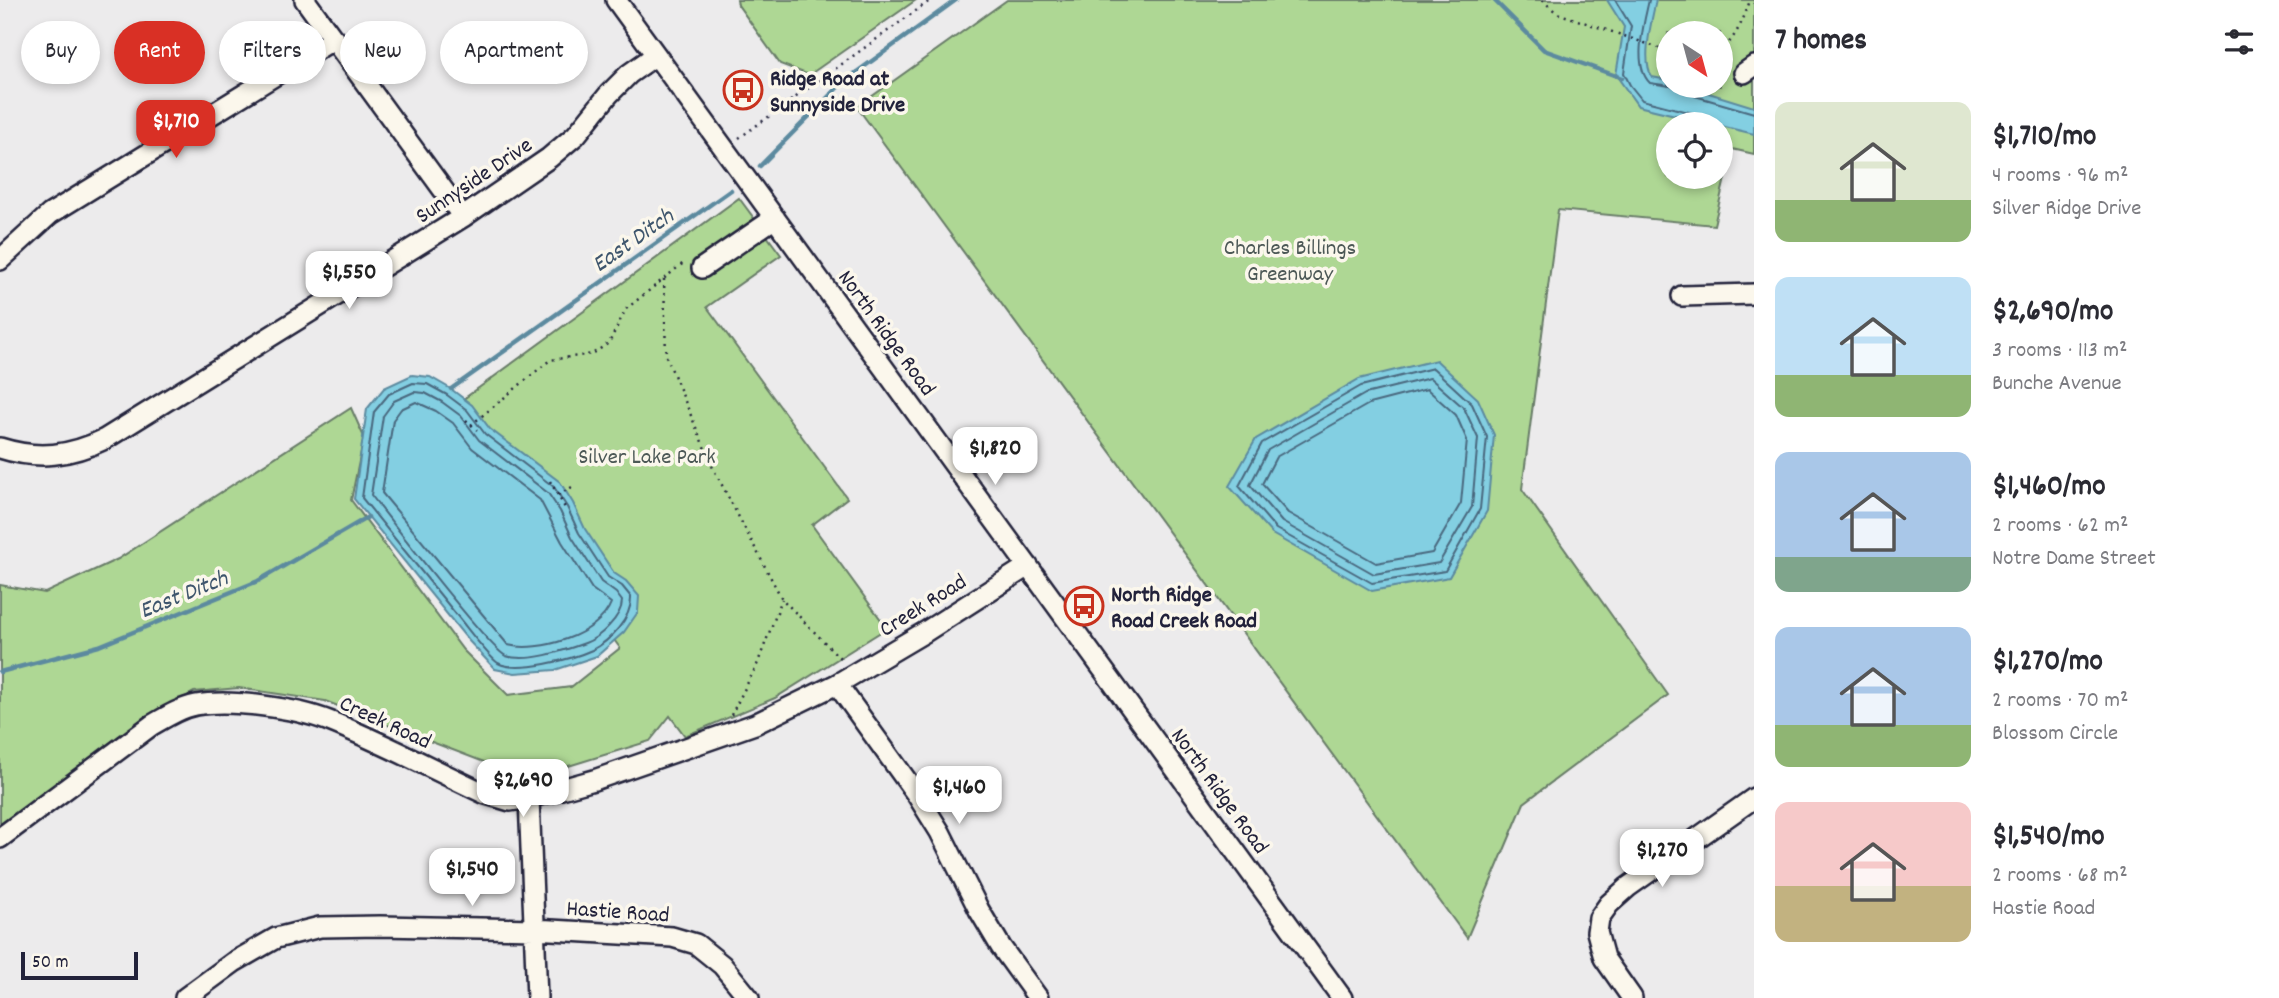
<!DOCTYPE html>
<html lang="en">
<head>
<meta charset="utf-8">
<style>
	:root { --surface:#fff; --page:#f2f2f3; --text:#2b2b33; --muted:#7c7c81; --accent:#d93025 }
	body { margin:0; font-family:Dekko,sans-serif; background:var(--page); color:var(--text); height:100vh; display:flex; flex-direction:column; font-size:26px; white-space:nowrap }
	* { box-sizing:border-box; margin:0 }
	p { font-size:23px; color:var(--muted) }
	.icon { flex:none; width:38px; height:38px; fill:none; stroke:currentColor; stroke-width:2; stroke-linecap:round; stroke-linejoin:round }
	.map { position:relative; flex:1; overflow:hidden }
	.sheet { display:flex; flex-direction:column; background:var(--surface); width:525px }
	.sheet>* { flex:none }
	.banner { position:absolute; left:21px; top:21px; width:665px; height:63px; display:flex; gap:14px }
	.needle { width:46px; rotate:144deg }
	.controls { position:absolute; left:1656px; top:21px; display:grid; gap:14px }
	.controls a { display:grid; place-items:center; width:77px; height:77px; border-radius:50%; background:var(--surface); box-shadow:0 4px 10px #0003; font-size:35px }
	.scale { position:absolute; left:21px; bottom:18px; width:117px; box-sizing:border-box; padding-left:7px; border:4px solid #22223b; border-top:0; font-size:19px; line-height:24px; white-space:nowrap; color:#22223b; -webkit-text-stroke:5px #fbf7ec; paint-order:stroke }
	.price { position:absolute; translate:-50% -60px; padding:0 16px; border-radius:14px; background:#fff; color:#222; font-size:23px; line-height:46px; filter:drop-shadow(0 2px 4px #0008) }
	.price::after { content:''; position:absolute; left:50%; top:42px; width:21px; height:16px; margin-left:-10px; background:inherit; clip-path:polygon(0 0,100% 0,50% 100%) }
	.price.active { background:var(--accent); color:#fff }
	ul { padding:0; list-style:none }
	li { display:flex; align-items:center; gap:21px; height:175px; padding:0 21px }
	li span { display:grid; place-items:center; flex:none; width:196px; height:140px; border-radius:14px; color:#555 }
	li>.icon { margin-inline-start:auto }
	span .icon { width:84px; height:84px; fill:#fffc; stroke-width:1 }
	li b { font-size:30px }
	h2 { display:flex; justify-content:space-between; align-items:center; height:84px; padding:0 21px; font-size:30px }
	.chip { padding:0 24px; border-radius:32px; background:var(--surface); box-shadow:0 4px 10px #0003; font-size:24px; line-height:63px }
	.chip.active { background:var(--accent); color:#fff }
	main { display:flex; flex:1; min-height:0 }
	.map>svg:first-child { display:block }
	.green { fill:#aed794; stroke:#687c68; stroke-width:2; fill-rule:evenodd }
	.water { fill:#83cfe2; stroke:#5c8a9f; stroke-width:2 }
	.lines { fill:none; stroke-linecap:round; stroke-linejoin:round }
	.shore { stroke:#49677e; stroke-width:2 }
	.stream { stroke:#5c8a9f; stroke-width:4.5 }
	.minor-casing { stroke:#22223b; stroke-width:24 }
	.path { stroke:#22223b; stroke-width:2.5; stroke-dasharray:2 5; stroke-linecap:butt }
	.minor { stroke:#fbf7ec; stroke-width:19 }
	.labels { text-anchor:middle; stroke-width:7; stroke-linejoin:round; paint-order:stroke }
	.poi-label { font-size:23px; font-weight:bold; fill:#22223b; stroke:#fbf7ec; text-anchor:start }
	.street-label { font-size:23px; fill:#22223b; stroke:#fbf7ec }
	.park-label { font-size:23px; fill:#4c5856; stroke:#fbf7ec }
	.water-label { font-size:24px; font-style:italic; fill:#3f566d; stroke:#fbf7ec }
</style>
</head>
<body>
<main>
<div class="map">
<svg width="1754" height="998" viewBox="0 0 1754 998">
	<rect width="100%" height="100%" fill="#ecebec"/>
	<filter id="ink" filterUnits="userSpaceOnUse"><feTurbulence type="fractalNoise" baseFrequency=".0143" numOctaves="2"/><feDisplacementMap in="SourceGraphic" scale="14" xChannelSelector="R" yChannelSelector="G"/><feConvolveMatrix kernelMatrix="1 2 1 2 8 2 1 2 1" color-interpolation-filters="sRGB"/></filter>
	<g filter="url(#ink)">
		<!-- green -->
		<path class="green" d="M737,0H916L809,75L780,64L738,5Z
			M1007,0H1754V154L1732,149L1714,225L1558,210L1522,489L1668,695L1524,803L1467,938L857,107ZM1668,33H1720V86H1668ZM1668,124H1720V177H1668Z
			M739,198L781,255L707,307L847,498L812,525L887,628L775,698L685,736L670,716L650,741L549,772L497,767L325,701L239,688L194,692L146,718L0,826V585L45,593L118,559L351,408L364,437L351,500L463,650L508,695L571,687L620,648L447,411Z"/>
		<!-- water -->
		<path class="water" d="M1607,0H1656C1652,19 1641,60 1652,77L1668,80V86H1686L1754,107V134L1638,106L1616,75L1624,27Z
			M1436,360L1478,399L1494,435L1487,511L1449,577L1372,591L1272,534L1229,486L1256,439L1359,379Z
			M412,375L430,377L451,389L472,405L490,429L560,482L573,503L585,529L614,573L626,581L639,596L638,612L624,632L597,656L555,670L515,673L495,669L468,640L354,499L367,409L384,388Z"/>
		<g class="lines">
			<!-- shore -->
			<path class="shore" d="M1615,0L1631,26L1624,73L1630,85L1642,100L1696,114L1700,118L1701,124
				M1649,0C1644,22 1632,66 1650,83L1670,86
				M1689,86L1690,92L1695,96L1754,113
				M1433,368L1472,404L1487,437L1480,509L1445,571L1372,583L1276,529L1239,486L1262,443L1361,386Z
				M1430,378L1464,408L1478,438L1472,507L1439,563L1374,574L1282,522L1250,485L1268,450L1365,394Z
				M413,383L427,384L447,395L467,410L485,434L554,487L567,507L579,533L608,577L622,586L631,597C632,618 610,641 592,650C572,659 518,674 498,663C488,656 468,629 459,618C427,578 394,538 362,498L374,412L389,394Z
				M1427,389L1456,415L1467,440L1461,503L1432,553L1376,563L1288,513L1262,484L1276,457L1369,404Z
				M414,392L425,393L442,402L461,416L479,440L548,493L560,511L572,537L601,582L616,593L622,601C622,617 599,638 585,643C563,651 528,663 506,656C490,650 389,518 371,495L383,416L394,401Z
				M416,402L436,411L453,423L472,448L540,500L562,542L592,589L611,603C599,635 539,653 508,645L382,493L393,420L401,409Z"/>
			<!-- stream -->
			<path class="stream" d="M1494,0L1544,50L1622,78
				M760,166L843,82L956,0
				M451,389L731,190
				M0,672L99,646L258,581L368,517"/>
			<defs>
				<path id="minor" d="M305,0L463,217
					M616,0L1342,998
					M1744,73L1754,66
					M0,260L50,214L334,39
					M702,268L775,218
					M1682,296L1754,294
					M0,448C38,460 70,456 105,439L463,217L549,158L576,135L609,94L629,74L656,55
					M837,684L917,795L940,832L979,910L1001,947L1038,998
					M529,798L537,998
					M0,838L152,725C166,717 180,708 196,705C231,699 296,708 329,721C382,742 434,770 486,794L510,801L529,798L594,780L755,724L837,684L925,632L1028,566
					M185,998L234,962L276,938L320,927L380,926L534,929L672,937L696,944L722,965L749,998
					M1632,998L1604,958L1597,932L1599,918L1609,904L1628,887L1754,798"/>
			</defs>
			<!-- minor casing -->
			<use href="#minor" class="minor-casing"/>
			<!-- path -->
			<path class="path" d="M1542,0L1557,13L1668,51
				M1720,53C1735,38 1744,20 1750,0
				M739,138L931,0
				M664,279L666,356L713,468L782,599L843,661
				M466,420L477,430
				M471,425L550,360L592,354L609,343L626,309L686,261
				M550,481L565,508
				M558,495L574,486
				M731,715L757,665L782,599"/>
			<!-- minor -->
			<use href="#minor" class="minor"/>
		</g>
	</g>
	<!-- icons -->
	<defs>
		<symbol id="bus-ring" viewBox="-11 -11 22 22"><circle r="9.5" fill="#fbf7ec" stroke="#c8321e" stroke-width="1.5"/><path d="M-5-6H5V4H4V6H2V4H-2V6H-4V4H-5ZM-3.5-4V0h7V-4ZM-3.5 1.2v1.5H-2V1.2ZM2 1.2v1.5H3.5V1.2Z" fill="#c8321e"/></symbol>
	</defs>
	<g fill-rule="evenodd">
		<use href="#bus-ring" x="721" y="68" width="44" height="44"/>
		<use href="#bus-ring" x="1062" y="584" width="44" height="44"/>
	</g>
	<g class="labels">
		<!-- poi labels -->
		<g class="poi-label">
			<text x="770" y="85">Ridge Road at<tspan x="770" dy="26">Sunnyside Drive</tspan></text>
			<text x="1111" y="601">North Ridge<tspan x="1111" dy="26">Road Creek Road</tspan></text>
		</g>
		<!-- street labels -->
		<g class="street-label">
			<text transform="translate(473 179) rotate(-34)" y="8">Sunnyside Drive</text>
			<text transform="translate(888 332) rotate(54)" y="8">North Ridge Road</text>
			<text transform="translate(922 604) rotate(-32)" y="8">Creek Road</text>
			<text transform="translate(386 721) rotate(25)" y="8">Creek Road</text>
			<text transform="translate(1221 790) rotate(54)" y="8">North Ridge Road</text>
			<text transform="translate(618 910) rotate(4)" y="8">Hastie Road</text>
		</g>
		<!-- park labels -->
		<g class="park-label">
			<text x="1290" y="254">Charles Billings<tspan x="1290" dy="26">Greenway</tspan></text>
			<text x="647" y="463">Silver Lake Park</text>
		</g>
		<!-- water labels -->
		<g class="water-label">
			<text transform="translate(632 239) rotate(-35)" y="8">East Ditch</text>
			<text transform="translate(183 593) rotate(-22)" y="8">East Ditch</text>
		</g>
	</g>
</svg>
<div class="controls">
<a><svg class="needle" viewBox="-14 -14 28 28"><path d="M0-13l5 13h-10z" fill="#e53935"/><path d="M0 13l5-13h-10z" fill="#7c7c81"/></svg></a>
<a><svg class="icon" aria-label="locate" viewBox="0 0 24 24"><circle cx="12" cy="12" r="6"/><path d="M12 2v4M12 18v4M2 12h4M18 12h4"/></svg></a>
</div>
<div class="scale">50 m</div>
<b class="price active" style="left:176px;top:160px">$1,710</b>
<b class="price" style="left:349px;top:311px">$1,550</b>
<b class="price" style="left:995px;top:487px">$1,820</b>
<b class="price" style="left:523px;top:819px">$2,690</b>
<b class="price" style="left:959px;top:826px">$1,460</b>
<b class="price" style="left:1662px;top:889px">$1,270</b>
<b class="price" style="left:472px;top:908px">$1,540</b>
<div class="banner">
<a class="chip">Buy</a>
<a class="chip active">Rent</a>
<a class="chip">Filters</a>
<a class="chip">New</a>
<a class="chip">Apartment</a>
</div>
</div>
<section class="sheet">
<h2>7 homes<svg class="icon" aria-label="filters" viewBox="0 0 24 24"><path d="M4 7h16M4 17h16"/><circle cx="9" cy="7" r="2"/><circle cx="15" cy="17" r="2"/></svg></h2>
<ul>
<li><span style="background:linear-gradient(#dfe7d0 70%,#8fb573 0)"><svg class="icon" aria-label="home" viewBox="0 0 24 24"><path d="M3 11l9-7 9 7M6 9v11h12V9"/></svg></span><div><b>$1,710/mo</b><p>4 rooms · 96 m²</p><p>Silver Ridge Drive</p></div></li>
<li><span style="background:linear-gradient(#bfe0f5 70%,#8fb573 0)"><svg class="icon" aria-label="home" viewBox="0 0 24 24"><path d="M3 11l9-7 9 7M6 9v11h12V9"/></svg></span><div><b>$2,690/mo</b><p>3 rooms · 113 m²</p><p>Bunche Avenue</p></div></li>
<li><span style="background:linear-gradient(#a9c7e8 75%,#7fa58c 0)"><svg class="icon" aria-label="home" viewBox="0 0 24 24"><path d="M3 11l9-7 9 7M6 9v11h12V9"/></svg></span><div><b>$1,460/mo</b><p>2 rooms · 62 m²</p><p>Notre Dame Street</p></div></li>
<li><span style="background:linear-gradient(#a9c7e8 70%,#8fb573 0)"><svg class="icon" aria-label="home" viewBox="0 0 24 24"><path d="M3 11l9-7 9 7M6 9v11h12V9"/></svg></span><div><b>$1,270/mo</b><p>2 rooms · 70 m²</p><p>Blossom Circle</p></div></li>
<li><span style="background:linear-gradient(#f6c9c9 60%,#c2b280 0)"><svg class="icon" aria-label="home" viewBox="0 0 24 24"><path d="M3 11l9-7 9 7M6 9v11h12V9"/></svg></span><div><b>$1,540/mo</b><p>2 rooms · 68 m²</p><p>Hastie Road</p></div></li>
</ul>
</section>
</main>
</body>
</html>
